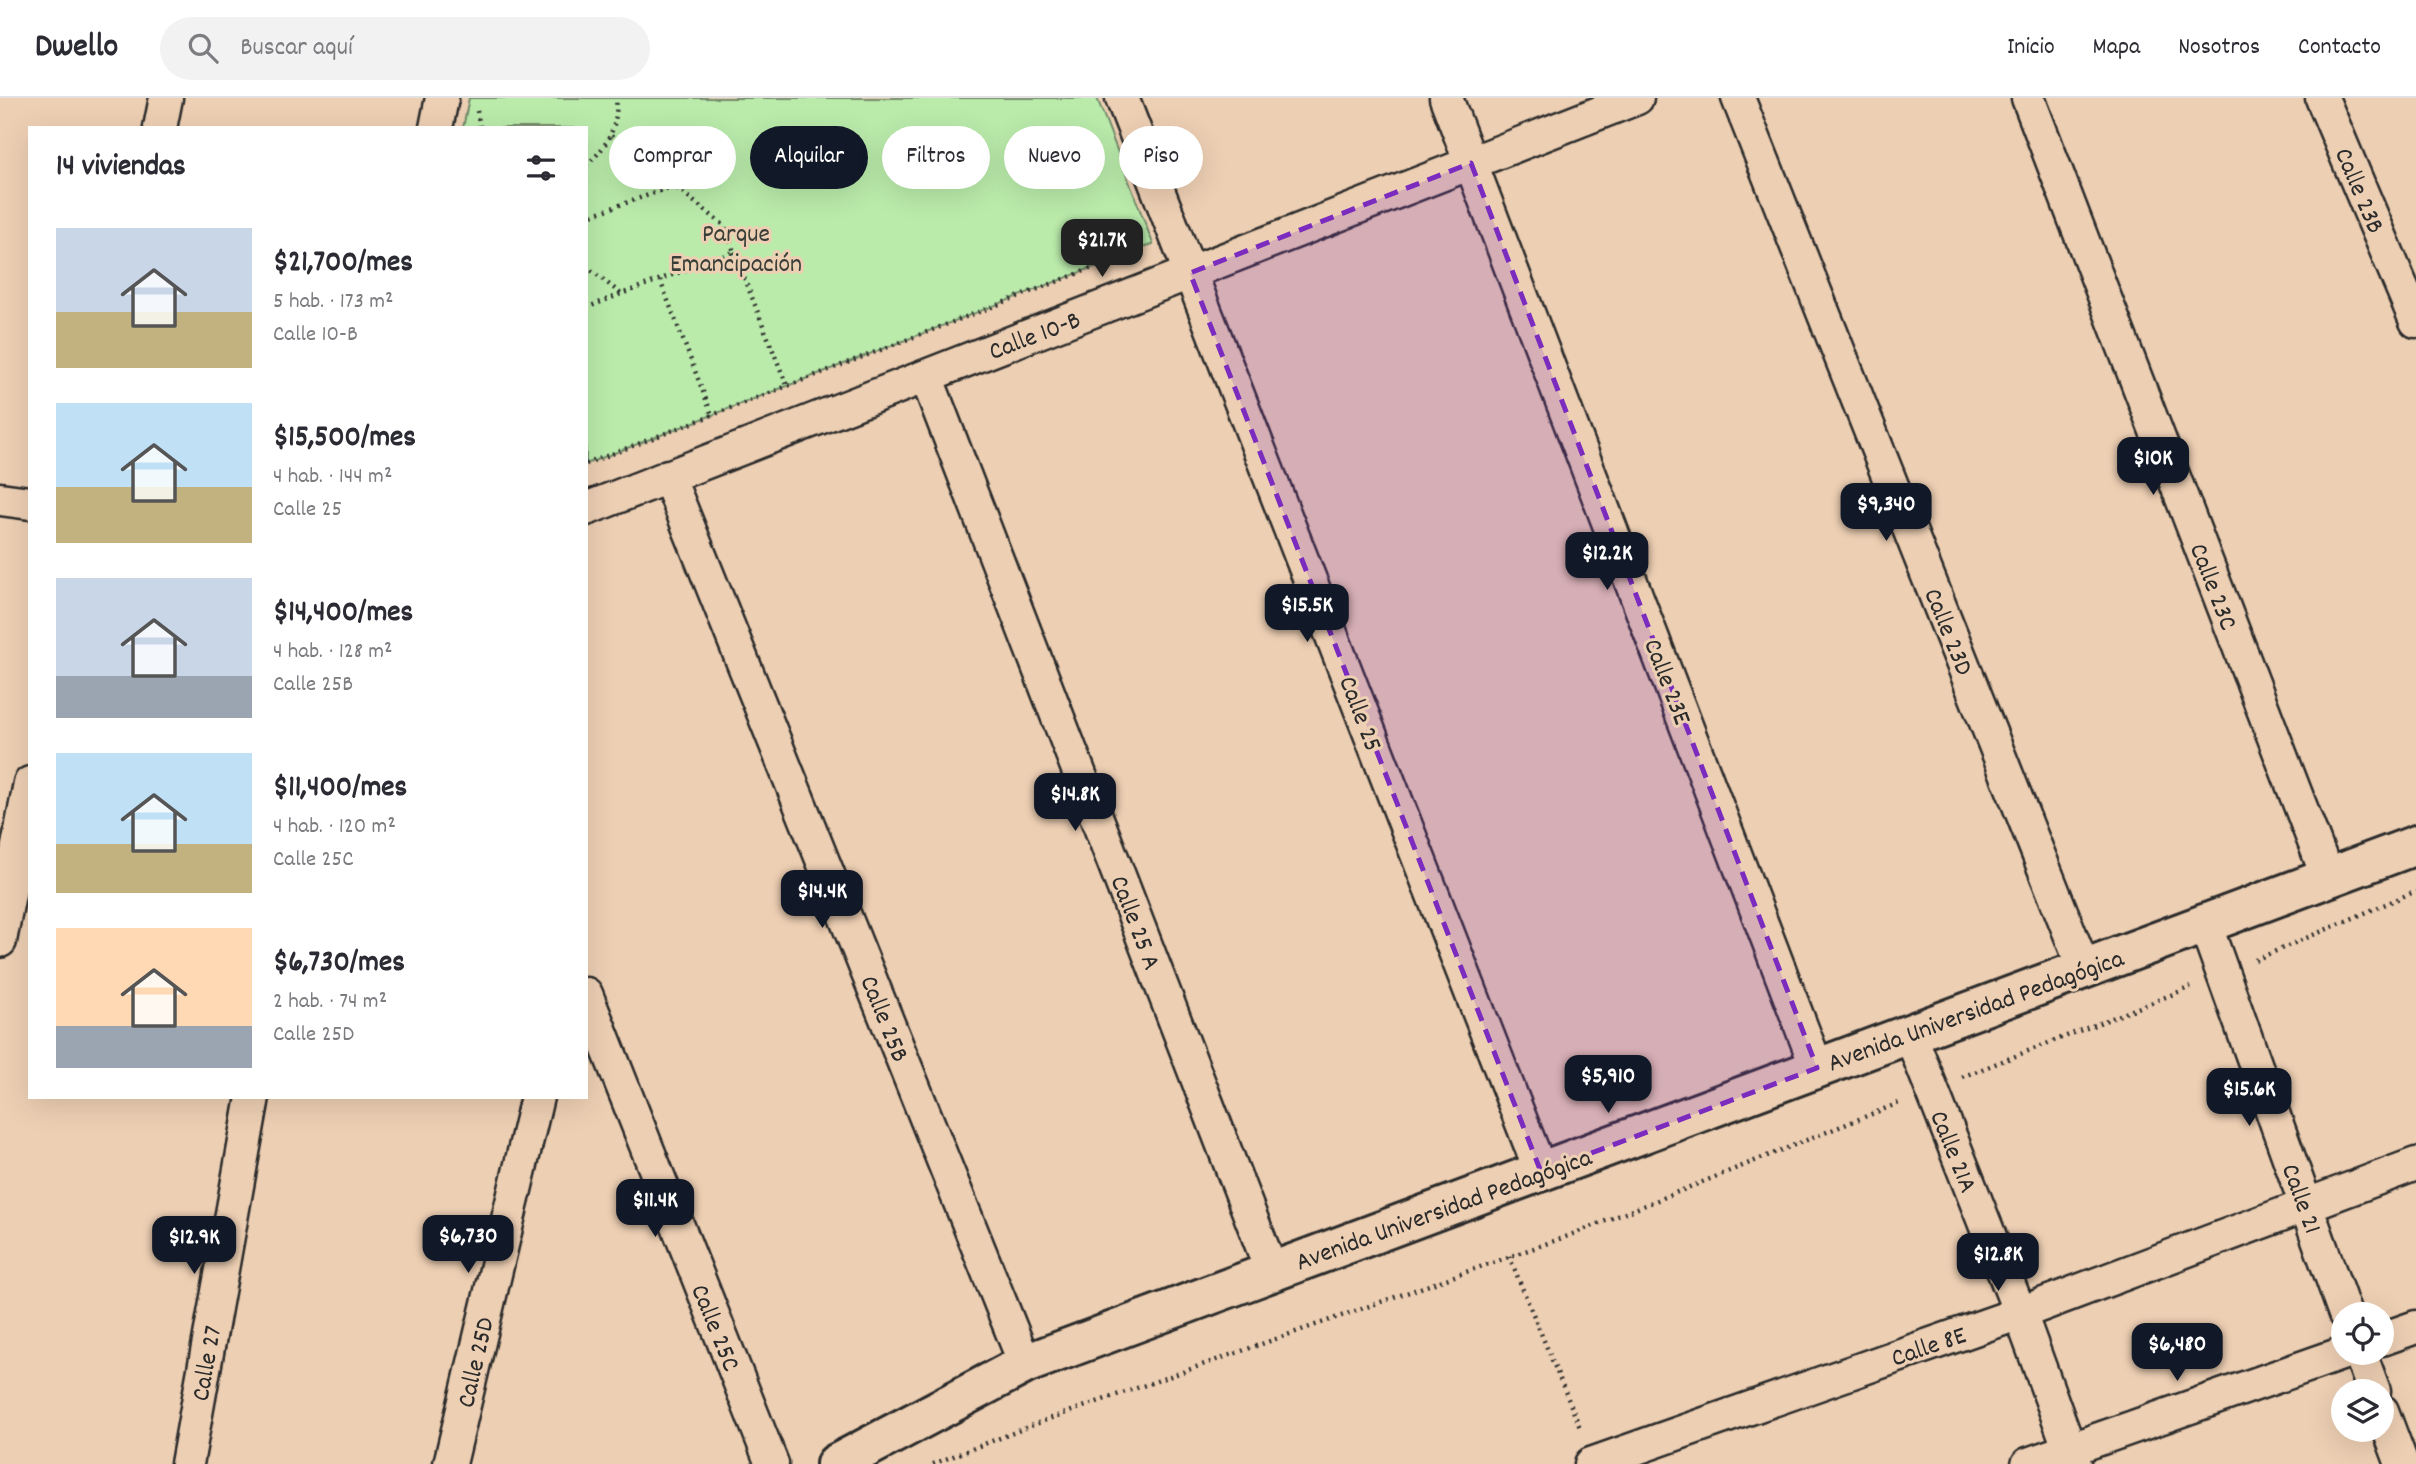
<!DOCTYPE html>
<html lang="es">
<head>
<meta charset="utf-8">
<style>
	:root { --surface:#fff; --page:#f2f2f3; --text:#2b2b33; --muted:#7c7c81; --line:#e1e1e2; --accent:#111827 }
	body { margin:0; font-family:Dekko,sans-serif; background:var(--page); color:var(--text); height:100vh; display:flex; flex-direction:column; font-size:26px; white-space:nowrap }
	* { box-sizing:border-box; margin:0 }
	p { font-size:23px; color:var(--muted) }
	.icon { flex:none; width:38px; height:38px; fill:none; stroke:currentColor; stroke-width:2; stroke-linecap:round; stroke-linejoin:round }
	.map { position:relative; flex:1; overflow:hidden }
	.details { position:absolute; left:28px; top:28px; width:560px; height:973px; display:flex; flex-direction:column; background:var(--surface); border-radius:0px; box-shadow:0 7px 28px #0002 }
	.details>* { flex:none }
	.guide { position:absolute; left:609px; top:28px; width:665px; height:63px; display:flex; gap:14px }
	.buttons { position:absolute; left:2331px; top:1204px; display:grid; gap:14px }
	.buttons a { display:grid; place-items:center; width:63px; height:63px; border-radius:50%; background:var(--surface); box-shadow:0 7px 28px #0002; font-size:35px }
	.price { position:absolute; translate:-50% -60px; padding:0 16px; border-radius:14px; background:var(--accent); color:#fff; font-size:23px; line-height:46px; filter:drop-shadow(0 2px 4px #0008) }
	.price::after { content:''; position:absolute; left:50%; top:42px; width:21px; height:16px; margin-left:-10px; background:inherit; clip-path:polygon(0 0,100% 0,50% 100%) }
	.price.selected { background:#222; color:#fff }
	ul { padding:0; list-style:none }
	li { display:flex; align-items:center; gap:21px; height:175px; padding:0 28px }
	li span { display:grid; place-items:center; flex:none; width:196px; height:140px; border-radius:0px; color:#555 }
	li>.icon { margin-inline-start:auto }
	span .icon { width:84px; height:84px; fill:#fffc; stroke-width:1 }
	li b { font-size:30px }
	h2 { display:flex; justify-content:space-between; align-items:center; height:84px; padding:0 28px; font-size:30px }
	.chip { padding:0 24px; border-radius:32px; background:var(--surface); box-shadow:0 7px 28px #0002; font-size:24px; line-height:63px }
	.chip.selected { background:var(--accent); color:#fff }
	header { display:flex; align-items:center; gap:42px; box-sizing:border-box; height:98px; padding:0 35px; background:var(--surface); border-bottom:2px solid var(--line) }
	header strong { font-size:33px }
	nav { display:flex; gap:38px; margin-inline-start:auto; font-size:24px }
	.search { width:490px; height:63px; background:var(--page); display:flex; align-items:center; gap:18px; box-sizing:border-box; padding:0 24px; border-radius:38px; color:var(--muted); font-size:26px }
	.map>svg:first-child { display:block }
	.green { fill:#baebab; stroke:#728b6b; stroke-width:2 }
	.lines { fill:none; stroke-linecap:round; stroke-linejoin:round }
	.street-casing { stroke:#2b2b2b; stroke-width:37 }
	.secondary-casing { stroke:#2b2b2b; stroke-width:44 }
	.path { stroke:#2b2b2b; stroke-width:4.5; stroke-dasharray:2 5; stroke-linecap:butt }
	.street { stroke:#edcfb3; stroke-width:32 }
	.secondary { stroke:#edcfb3; stroke-width:38 }
	.marked { fill:#7b2cbf; fill-opacity:0.2; stroke:#7b2cbf; stroke-width:5; stroke-dasharray:14 9; stroke-linejoin:round }
	.labels { text-anchor:middle; stroke-width:6; stroke-linejoin:round; paint-order:stroke }
	.street-label { font-size:26px; fill:#2b2b2b; stroke:#edcfb3 }
	.park-label { font-size:26px; fill:#393e38; stroke:#edcfb3 }
</style>
</head>
<body>
<header>
<strong>Dwello</strong>
<div class="search"><svg class="icon" aria-label="search" viewBox="0 0 24 24"><circle cx="10" cy="10" r="6"/><path d="M15 15l6 6"/></svg>Buscar aquí</div>
<nav><a>Inicio</a><a>Mapa</a><a>Nosotros</a><a>Contacto</a></nav>
</header>
<div class="map">
<svg width="2416" height="1366" viewBox="0 0 2416 1366">
	<rect width="100%" height="100%" fill="#edcfb3"/>
	<filter id="ink" filterUnits="userSpaceOnUse"><feTurbulence type="fractalNoise" baseFrequency=".0143" numOctaves="2"/><feDisplacementMap in="SourceGraphic" scale="14" xChannelSelector="R" yChannelSelector="G"/><feConvolveMatrix kernelMatrix="1 2 1 2 8 2 1 2 1" color-interpolation-filters="sRGB"/></filter>
	<g filter="url(#ink)">
		<!-- green -->
		<path class="green" d="M469,0H1097L1153,146L586,366V30H463Z"/>
		<g class="lines">
			<defs>
				<path id="street" d="M1122,0L1541,1074
					M1446,0L1817,970
					M1738,0L2084,871
					M2028,0L2328,780
					M2322,0L2416,223
					M160,30L166,0
					M436,30L442,0
					M926,278L1272,1174
					M668,378L1025,1266
					M0,401L30,405
					M586,411L1637,0
					M2205,826L2345,1216
					M0,843L30,685
					M586,896L772,1366
					M1910,936L2020,1215L2075,1366
					M2382,1241L2416,1229
					M2360,1255L2374,1293
					M2382,1313L2402,1366
					M187,1366L253,999
					M450,1366L537,999
					M1591,1366L2020,1215L2416,1066
					M2028,1366L2344,1255"/>
				<path id="secondary" d="M836,1366L1025,1266L2416,747"/>
			</defs>
			<!-- street casing -->
			<use href="#street" class="street-casing"/>
			<!-- secondary casing -->
			<use href="#secondary" class="secondary-casing"/>
			<!-- path -->
			<path class="path" d="M477,13L480,30
				M586,67C607,50 619,27 616,0
				M586,119L674,88
				M734,154L787,288
				M586,168L621,196L734,154L725,128L611,38
				M660,182L712,317
				M586,210L621,196
				M586,366L1144,150
				M2255,862L2416,793
				M1962,979L2191,889
				M1509,1158L1581,1332
				M933,1366L1046,1322L1568,1138L1899,1005"/>
			<!-- street -->
			<use href="#street" class="street"/>
			<!-- secondary -->
			<use href="#secondary" class="secondary"/>
		</g>
	</g>
	<!-- marked area -->
	<path class="marked" d="M1471,65L1817,970L1541,1074L1190,175Z"/>
	<g class="labels">
		<!-- street labels -->
		<g class="street-label">
			<text transform="translate(2361 92) rotate(67)" y="9">Calle 23B</text>
			<text transform="translate(1034 236) rotate(-21)" y="9">Calle 10-B</text>
			<text transform="translate(2215 488) rotate(69)" y="9">Calle 23C</text>
			<text transform="translate(1950 533) rotate(68)" y="9">Calle 23D</text>
			<text transform="translate(1669 583) rotate(69)" y="9">Calle 23E</text>
			<text transform="translate(1362 615) rotate(69)" y="9">Calle 25</text>
			<text transform="translate(1137 824) rotate(69)" y="9">Calle 25 A</text>
			<text transform="translate(1975 911) rotate(-20)" y="9">Avenida Universidad Pedagógica</text>
			<text transform="translate(886 920) rotate(68)" y="9">Calle 25B</text>
			<text transform="translate(1955 1053) rotate(68)" y="9">Calle 21A</text>
			<text transform="translate(2303 1100) rotate(70)" y="9">Calle 21</text>
			<text transform="translate(1443 1110) rotate(-20)" y="9">Avenida Universidad Pedagógica</text>
			<text transform="translate(717 1229) rotate(68)" y="9">Calle 25C</text>
			<text transform="translate(1928 1247) rotate(-19)" y="9">Calle 8E</text>
			<text transform="translate(474 1264) rotate(-77)" y="9">Calle 25D</text>
			<text transform="translate(205 1265) rotate(-80)" y="9">Calle 27</text>
		</g>
		<!-- park labels -->
		<g class="park-label">
			<text x="736" y="143">Parque<tspan x="736" dy="30">Emancipación</tspan></text>
		</g>
	</g>
</svg>
<div class="buttons">
<a><svg class="icon" aria-label="locate" viewBox="0 0 24 24"><circle cx="12" cy="12" r="6"/><path d="M12 2v4M12 18v4M2 12h4M18 12h4"/></svg></a>
<a><svg class="icon" aria-label="layers" viewBox="0 0 24 24"><path d="M12 4l9 5-9 5-9-5zM3 14l9 5 9-5"/></svg></a>
</div>
<b class="price selected" style="left:1102px;top:181px">$21.7K</b>
<b class="price" style="left:2153px;top:399px">$10K</b>
<b class="price" style="left:1886px;top:445px">$9,340</b>
<b class="price" style="left:1607px;top:494px">$12.2K</b>
<b class="price" style="left:1307px;top:546px">$15.5K</b>
<b class="price" style="left:1075px;top:735px">$14.8K</b>
<b class="price" style="left:822px;top:832px">$14.4K</b>
<b class="price" style="left:1608px;top:1017px">$5,910</b>
<b class="price" style="left:2249px;top:1030px">$15.6K</b>
<b class="price" style="left:655px;top:1141px">$11.4K</b>
<b class="price" style="left:468px;top:1177px">$6,730</b>
<b class="price" style="left:194px;top:1178px">$12.9K</b>
<b class="price" style="left:1998px;top:1195px">$12.8K</b>
<b class="price" style="left:2177px;top:1285px">$6,480</b>
<div class="guide">
<a class="chip">Comprar</a>
<a class="chip selected">Alquilar</a>
<a class="chip">Filtros</a>
<a class="chip">Nuevo</a>
<a class="chip">Piso</a>
</div>
<section class="details">
<h2>14 viviendas<svg class="icon" aria-label="filters" viewBox="0 0 24 24"><path d="M4 7h16M4 17h16"/><circle cx="9" cy="7" r="2"/><circle cx="15" cy="17" r="2"/></svg></h2>
<ul>
<li><span style="background:linear-gradient(#c9d6e8 60%,#c2b280 0)"><svg class="icon" aria-label="home" viewBox="0 0 24 24"><path d="M3 11l9-7 9 7M6 9v11h12V9"/></svg></span><div><b>$21,700/mes</b><p>5 hab. · 173 m²</p><p>Calle 10-B</p></div></li>
<li><span style="background:linear-gradient(#bfe0f5 60%,#c2b280 0)"><svg class="icon" aria-label="home" viewBox="0 0 24 24"><path d="M3 11l9-7 9 7M6 9v11h12V9"/></svg></span><div><b>$15,500/mes</b><p>4 hab. · 144 m²</p><p>Calle 25</p></div></li>
<li><span style="background:linear-gradient(#c9d6e8 70%,#9aa5b1 0)"><svg class="icon" aria-label="home" viewBox="0 0 24 24"><path d="M3 11l9-7 9 7M6 9v11h12V9"/></svg></span><div><b>$14,400/mes</b><p>4 hab. · 128 m²</p><p>Calle 25B</p></div></li>
<li><span style="background:linear-gradient(#bfe0f5 65%,#c2b280 0)"><svg class="icon" aria-label="home" viewBox="0 0 24 24"><path d="M3 11l9-7 9 7M6 9v11h12V9"/></svg></span><div><b>$11,400/mes</b><p>4 hab. · 120 m²</p><p>Calle 25C</p></div></li>
<li><span style="background:linear-gradient(#ffd9b3 70%,#9aa5b1 0)"><svg class="icon" aria-label="home" viewBox="0 0 24 24"><path d="M3 11l9-7 9 7M6 9v11h12V9"/></svg></span><div><b>$6,730/mes</b><p>2 hab. · 74 m²</p><p>Calle 25D</p></div></li>
</ul>
</section>
</div>
</body>
</html>
